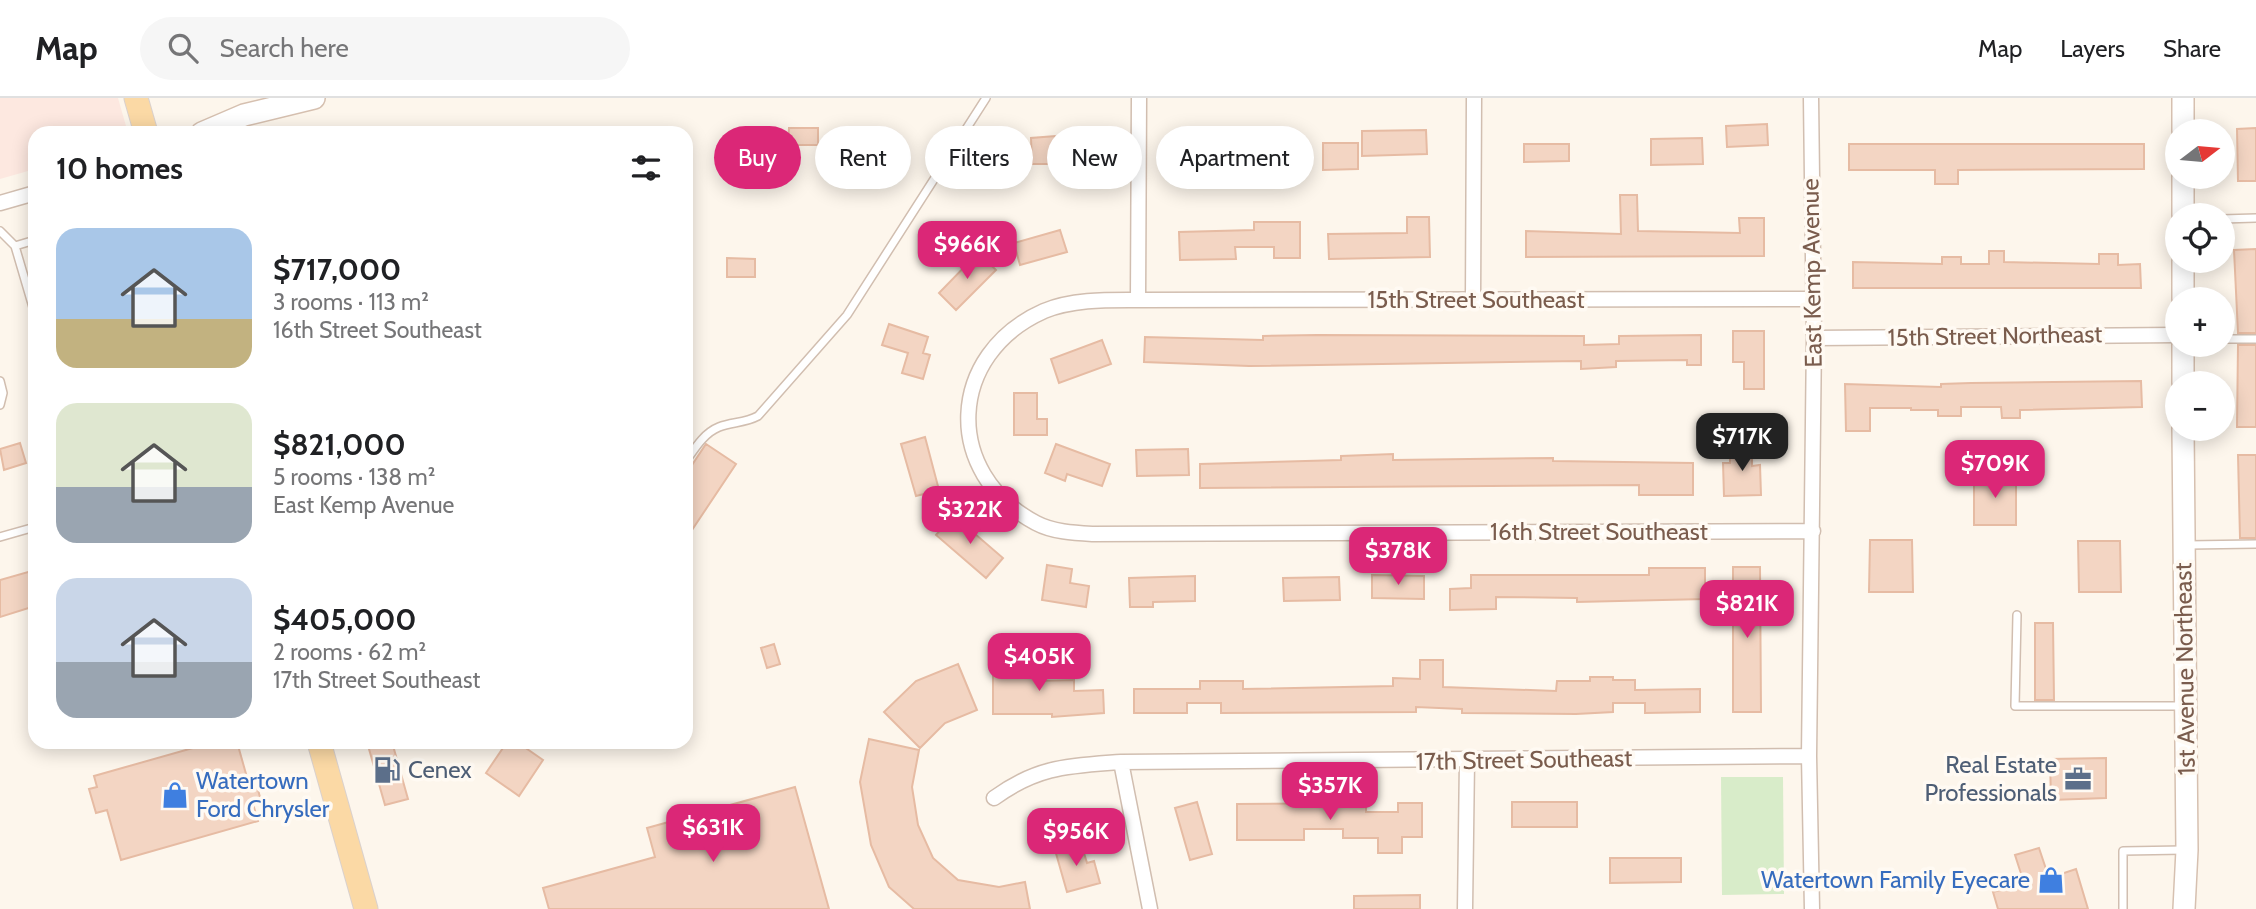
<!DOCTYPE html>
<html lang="en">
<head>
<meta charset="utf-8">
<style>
	:root { --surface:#fff; --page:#f6f6f6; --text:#202124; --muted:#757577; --line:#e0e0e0; --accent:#db2777 }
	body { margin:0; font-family:Cabin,sans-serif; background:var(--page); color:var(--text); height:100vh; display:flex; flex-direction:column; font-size:26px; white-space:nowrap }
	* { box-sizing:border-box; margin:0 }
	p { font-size:23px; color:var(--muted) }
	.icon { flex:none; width:38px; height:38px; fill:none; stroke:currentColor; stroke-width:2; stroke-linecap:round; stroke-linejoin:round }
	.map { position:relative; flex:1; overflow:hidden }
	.panel { position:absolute; left:28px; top:28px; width:665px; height:623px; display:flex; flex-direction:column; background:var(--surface); border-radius:21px; box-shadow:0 4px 18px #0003 }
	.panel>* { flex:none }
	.guide { position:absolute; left:714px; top:28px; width:665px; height:63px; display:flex; gap:14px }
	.needle { width:46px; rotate:74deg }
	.controls { position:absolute; left:2165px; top:21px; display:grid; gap:14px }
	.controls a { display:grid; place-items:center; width:70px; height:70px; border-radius:50%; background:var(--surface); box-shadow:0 4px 18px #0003; font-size:35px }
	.price { position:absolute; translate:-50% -60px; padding:0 16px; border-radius:14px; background:var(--accent); color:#fff; font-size:23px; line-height:46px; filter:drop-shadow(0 2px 4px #0008) }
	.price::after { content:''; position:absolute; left:50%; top:42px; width:21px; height:16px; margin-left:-10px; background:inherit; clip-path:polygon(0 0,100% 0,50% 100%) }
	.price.active { background:#222; color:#fff }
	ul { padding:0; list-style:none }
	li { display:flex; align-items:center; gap:21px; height:175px; padding:0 28px }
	li span { display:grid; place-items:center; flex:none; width:196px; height:140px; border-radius:21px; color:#555 }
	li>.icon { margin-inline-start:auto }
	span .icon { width:84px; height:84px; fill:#fffc; stroke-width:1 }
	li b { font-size:30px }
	h2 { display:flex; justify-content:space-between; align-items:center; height:84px; padding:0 28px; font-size:30px }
	.tag { padding:0 24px; border-radius:32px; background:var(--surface); box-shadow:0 4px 18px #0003; font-size:24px; line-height:63px }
	.tag.active { background:var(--accent); color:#fff }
	header { display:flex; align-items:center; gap:42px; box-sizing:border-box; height:98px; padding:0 35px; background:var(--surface); border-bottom:2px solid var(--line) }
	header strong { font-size:33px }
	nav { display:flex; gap:38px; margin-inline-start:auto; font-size:24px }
	.search { width:490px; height:63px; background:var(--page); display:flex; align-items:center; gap:18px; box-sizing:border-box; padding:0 24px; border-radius:38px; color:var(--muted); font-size:26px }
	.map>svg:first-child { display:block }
	.commercial { fill:#fde8e0 }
	.green { fill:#d8ecc9 }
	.building { fill:#f3d5c3; stroke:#e6bba3; stroke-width:2 }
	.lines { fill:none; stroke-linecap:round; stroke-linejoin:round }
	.lane-casing { stroke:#d1beb0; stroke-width:10 }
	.street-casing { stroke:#d1beb0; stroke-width:17 }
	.secondary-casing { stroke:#d6c0b0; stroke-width:24 }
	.primary-casing { stroke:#dad1cd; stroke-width:25 }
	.lane { stroke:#fff; stroke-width:7 }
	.street { stroke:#fff; stroke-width:14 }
	.secondary { stroke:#fff; stroke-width:21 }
	.primary { stroke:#fbd9a5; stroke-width:23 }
	.labels { text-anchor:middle; stroke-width:7; stroke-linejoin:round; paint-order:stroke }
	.street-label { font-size:24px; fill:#7a5c4d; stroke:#fffaf3 }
	.service-label { font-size:24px; fill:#4e5e75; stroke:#fffaf3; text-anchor:end }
	.shop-label { font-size:24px; fill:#366cbe; stroke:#fffaf3; text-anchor:start }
</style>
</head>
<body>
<header>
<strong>Map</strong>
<div class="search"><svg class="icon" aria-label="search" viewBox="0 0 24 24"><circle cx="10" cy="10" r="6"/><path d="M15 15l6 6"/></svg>Search here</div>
<nav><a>Map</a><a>Layers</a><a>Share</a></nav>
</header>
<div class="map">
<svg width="2256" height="811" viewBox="0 0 2256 811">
	<rect width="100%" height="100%" fill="#fdf6ec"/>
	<!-- commercial -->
	<path class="commercial" d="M0,0H118L128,35H35V71L0,81Z"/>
	<!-- green -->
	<path class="green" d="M1721,679H1783L1784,796L1722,797Z"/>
	<!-- building -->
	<path class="building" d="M1767,26L1768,47L1727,49L1726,28Z
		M789,30H818V47H788Z
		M2256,30V83H2238L2237,31Z
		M1426,32L1427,56L1362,58V33Z
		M1094,35V60L1057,61L1058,66H1032L1031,40Z
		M1252,35L1253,60L1177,61L1176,36Z
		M1702,40L1703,66L1651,67V41Z
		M1323,45H1358V71L1323,72Z
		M1524,46H1569V63L1524,64Z
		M1849,46H2144V71L1958,72V86H1935V72H1849Z
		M1620,97H1637L1638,133L1740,135L1739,120H1764V158L1526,159V133L1621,136Z
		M1407,119H1429L1430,159L1329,161L1328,136L1407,135Z
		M1254,124H1300V160H1274V149H1235L1236,161L1180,162L1179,134L1254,132Z
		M1060,132L1067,154L1020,167L1014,145Z
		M2256,151V235H2238L2234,152Z
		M1989,153H2004V164L2099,166V156H2118V167L2140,166L2141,190H1853V164L1942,166V159H1961V166H1989Z
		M978,155L996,172L956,212L939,195Z
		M727,160L755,161V179H727Z
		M889,226L928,239L923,255L930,257L923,281L902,275L908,255L882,247Z
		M1733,233H1764V291H1744V264H1733Z
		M1317,237L1584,238V247L1619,246V238L1701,237V267H1687V262L1616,263V269L1581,271V263L1249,268L1144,264L1145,239L1263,242V238Z
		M1102,242L1111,266L1059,285L1051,261Z
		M2238,247H2256V329H2237Z
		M2141,283L2142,309L2020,312V320H2002L2001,309H1961V318H1938V312H1911V310H1870V333H1846L1845,286L1941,289V286L1971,285Z
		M1014,295H1037V321H1047V337H1014Z
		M925,339L939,392L916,398L901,346Z
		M20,345L26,365L4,372L0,351Z
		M1752,345V368L1760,367L1761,397L1724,398L1723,365H1730V346Z
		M706,346L736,366L686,441V376Z
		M1056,346L1110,366L1102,388L1067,376L1065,383L1045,375Z
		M1188,351L1189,377L1137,378L1136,352Z
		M1393,356V362L1553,360V363L1693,365V397H1639V387L1200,390V366L1341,362V358Z
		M2238,357H2256V440H2240Z
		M1974,376H2016V427H1974Z
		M953,417L1003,460L986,480L936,437Z
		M1870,442H1912L1913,494H1869Z
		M2078,443H2120L2121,494H2079Z
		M1047,467L1072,471L1070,485L1089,488L1086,509L1042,502Z
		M1733,469H1760L1761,614H1733Z
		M1649,470H1705V501L1577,504V500L1496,499V511L1450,512V491L1471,490V477H1649Z
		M35,472V508L0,519V482Z
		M1372,477L1424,478V501L1372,500Z
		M1195,478V503L1153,504V509H1130L1129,480Z
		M1339,479L1340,502L1284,503L1283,480Z
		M2035,525H2053L2054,602H2035Z
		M774,546L780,566L767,570L761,550Z
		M1420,562H1443V589L1556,593L1557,583H1590V579H1613V582H1635V592L1700,591V614L1645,615V605H1613V614L1576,616L1462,615V611L1416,609V614L1221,615V605H1187V615H1134V591H1200V583H1243V591L1393,588V580L1420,581Z
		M993,563H1038V583L1074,582V593L1103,592L1104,615L1052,619V616H993Z
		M958,566L977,612L945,625L920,650L884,614L916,583Z
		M869,641L919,652L912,689L918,727L933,760L958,782L999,789L1025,784L1030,811H914L889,789L871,747L860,684Z
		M214,644H237L250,690L257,688L261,703L253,706L258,723L121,762L107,712L96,715L89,691L97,689L94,678Z
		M367,644H392L408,701L385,707Z
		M507,644H517L543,662L519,698L486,675Z
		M2106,660V700L2051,702L2050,661Z
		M795,689L829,811H549L543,790L655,759L647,730Z
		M1197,704L1212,756L1190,762L1175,710Z
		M1512,704H1577V729H1512Z
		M1366,705V714H1398V705H1422V739H1402V755H1378V740H1343V731H1304V742H1237V706Z
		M1081,745L1087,765L1094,763L1100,785L1067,794L1055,752Z
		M2039,750L2049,780L2076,771L2088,811H1998L1993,794L2024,785L2015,757Z
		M1610,760H1681V784L1610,785Z
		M1420,797V811H1354V798Z"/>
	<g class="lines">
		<defs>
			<path id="lane" d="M2222,121L2256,120
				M0,133L15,148
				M35,142L15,148L35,216
				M2222,241H2256
				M0,283L3,295L0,307
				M686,363C695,350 704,335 719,329C732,324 745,325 758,318L847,217L986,0
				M0,439L35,429
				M2188,447L2256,446
				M2017,517L2015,608H2184
				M2123,811V753L2184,752"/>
			<path id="street" d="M1811,0L1814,240L1809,658L1812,811
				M0,105L35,95
				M1138,202L1139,0
				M1473,202L1474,0
				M1814,240L2177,237
				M1813,433L1093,436C1074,435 1053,434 1036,425C942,375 947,256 1044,213C1073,201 1108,202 1138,202L1813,201
				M1121,664L1150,811
				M994,700C1038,668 1069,668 1121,664L1809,658
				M1465,811L1467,662"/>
			<path id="secondary" d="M2183,0V33
				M202,35L244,17L314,0
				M2183,79V117
				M2183,201V163
				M2183,247V285
				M2183,331L2187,752L2184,811"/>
			<path id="primary" d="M136,0L146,35
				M319,644L366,811"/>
		</defs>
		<!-- lane casing -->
		<use href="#lane" class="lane-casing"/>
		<!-- street casing -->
		<use href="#street" class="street-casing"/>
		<!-- secondary casing -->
		<use href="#secondary" class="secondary-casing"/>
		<!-- primary casing -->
		<use href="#primary" class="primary-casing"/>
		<!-- lane -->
		<use href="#lane" class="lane"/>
		<!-- street -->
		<use href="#street" class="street"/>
		<!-- secondary -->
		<use href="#secondary" class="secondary"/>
		<!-- primary -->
		<use href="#primary" class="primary"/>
	</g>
	<!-- icons -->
	<defs>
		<symbol id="fuel-bare" viewBox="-9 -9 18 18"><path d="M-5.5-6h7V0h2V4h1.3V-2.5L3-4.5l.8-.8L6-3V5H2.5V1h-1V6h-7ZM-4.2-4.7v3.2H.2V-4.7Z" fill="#5c6f8a" stroke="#fffaf3" stroke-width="2.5" paint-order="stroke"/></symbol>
		<symbol id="office-bare" viewBox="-9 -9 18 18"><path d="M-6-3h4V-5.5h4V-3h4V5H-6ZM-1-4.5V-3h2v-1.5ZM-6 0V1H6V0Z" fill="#5c6f8a" stroke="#fffaf3" stroke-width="2.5" paint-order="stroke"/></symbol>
		<symbol id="shop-bare" viewBox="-9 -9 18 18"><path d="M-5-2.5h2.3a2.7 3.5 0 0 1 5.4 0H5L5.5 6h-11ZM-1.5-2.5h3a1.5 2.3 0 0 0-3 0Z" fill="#3f7fe0" stroke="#fffaf3" stroke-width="2.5" paint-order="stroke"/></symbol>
	</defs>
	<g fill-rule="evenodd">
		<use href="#fuel-bare" x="368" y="653" width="38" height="38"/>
		<use href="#office-bare" x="2059" y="662" width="38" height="38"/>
		<use href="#shop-bare" x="156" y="678" width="38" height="38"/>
		<use href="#shop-bare" x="2032" y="763" width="38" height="38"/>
	</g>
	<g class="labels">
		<!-- street labels -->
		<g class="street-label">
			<text transform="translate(1812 175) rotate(-91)" y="8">East Kemp Avenue</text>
			<text x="1476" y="210">15th Street Southeast</text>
			<text transform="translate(1995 238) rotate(-1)" y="8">15th Street Northeast</text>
			<text x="1599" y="442">16th Street Southeast</text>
			<text transform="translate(2185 571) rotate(-91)" y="8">1st Avenue Northeast</text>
			<text transform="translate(1524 662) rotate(-1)" y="8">17th Street Southeast</text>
		</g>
		<!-- service labels -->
		<g class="service-label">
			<text x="2057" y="675">Real Estate<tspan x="2057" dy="28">Professionals</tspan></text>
			<text x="408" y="680" text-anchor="start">Cenex</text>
		</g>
		<!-- shop labels -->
		<g class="shop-label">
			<text x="196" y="691">Watertown<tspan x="196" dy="28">Ford Chrysler</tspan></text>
			<text x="2030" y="790" text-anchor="end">Watertown Family Eyecare</text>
		</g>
	</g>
</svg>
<div class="controls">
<a><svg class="needle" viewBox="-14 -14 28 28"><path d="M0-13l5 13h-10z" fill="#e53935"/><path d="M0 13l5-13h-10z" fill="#757577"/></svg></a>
<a><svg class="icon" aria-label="locate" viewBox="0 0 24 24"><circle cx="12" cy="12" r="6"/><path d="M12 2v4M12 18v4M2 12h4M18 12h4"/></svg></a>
<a>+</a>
<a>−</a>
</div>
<b class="price" style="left:967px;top:183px">$966K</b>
<b class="price active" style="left:1742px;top:375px">$717K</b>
<b class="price" style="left:1995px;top:402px">$709K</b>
<b class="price" style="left:970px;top:448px">$322K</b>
<b class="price" style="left:1398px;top:489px">$378K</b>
<b class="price" style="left:1747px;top:542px">$821K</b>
<b class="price" style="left:1039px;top:595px">$405K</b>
<b class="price" style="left:1330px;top:724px">$357K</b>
<b class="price" style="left:713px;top:766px">$631K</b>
<b class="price" style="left:1076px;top:770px">$956K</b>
<div class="guide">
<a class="tag active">Buy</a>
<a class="tag">Rent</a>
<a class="tag">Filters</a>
<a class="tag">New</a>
<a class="tag">Apartment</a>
</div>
<section class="panel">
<h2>10 homes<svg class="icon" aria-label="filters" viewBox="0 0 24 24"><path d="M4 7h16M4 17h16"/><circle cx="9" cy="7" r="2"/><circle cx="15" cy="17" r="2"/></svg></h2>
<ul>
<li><span style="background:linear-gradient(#a9c7e8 65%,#c2b280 0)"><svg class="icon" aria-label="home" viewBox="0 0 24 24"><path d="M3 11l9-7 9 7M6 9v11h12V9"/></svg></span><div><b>$717,000</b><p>3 rooms · 113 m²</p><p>16th Street Southeast</p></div></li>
<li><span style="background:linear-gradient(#dfe7d0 60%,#9aa5b1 0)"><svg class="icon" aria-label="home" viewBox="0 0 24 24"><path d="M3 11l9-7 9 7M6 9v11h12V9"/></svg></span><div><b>$821,000</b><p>5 rooms · 138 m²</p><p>East Kemp Avenue</p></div></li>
<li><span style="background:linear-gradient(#c9d6e8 60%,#9aa5b1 0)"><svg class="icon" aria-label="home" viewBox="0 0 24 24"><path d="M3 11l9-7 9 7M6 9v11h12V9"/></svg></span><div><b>$405,000</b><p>2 rooms · 62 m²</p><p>17th Street Southeast</p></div></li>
</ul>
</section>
</div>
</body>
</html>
